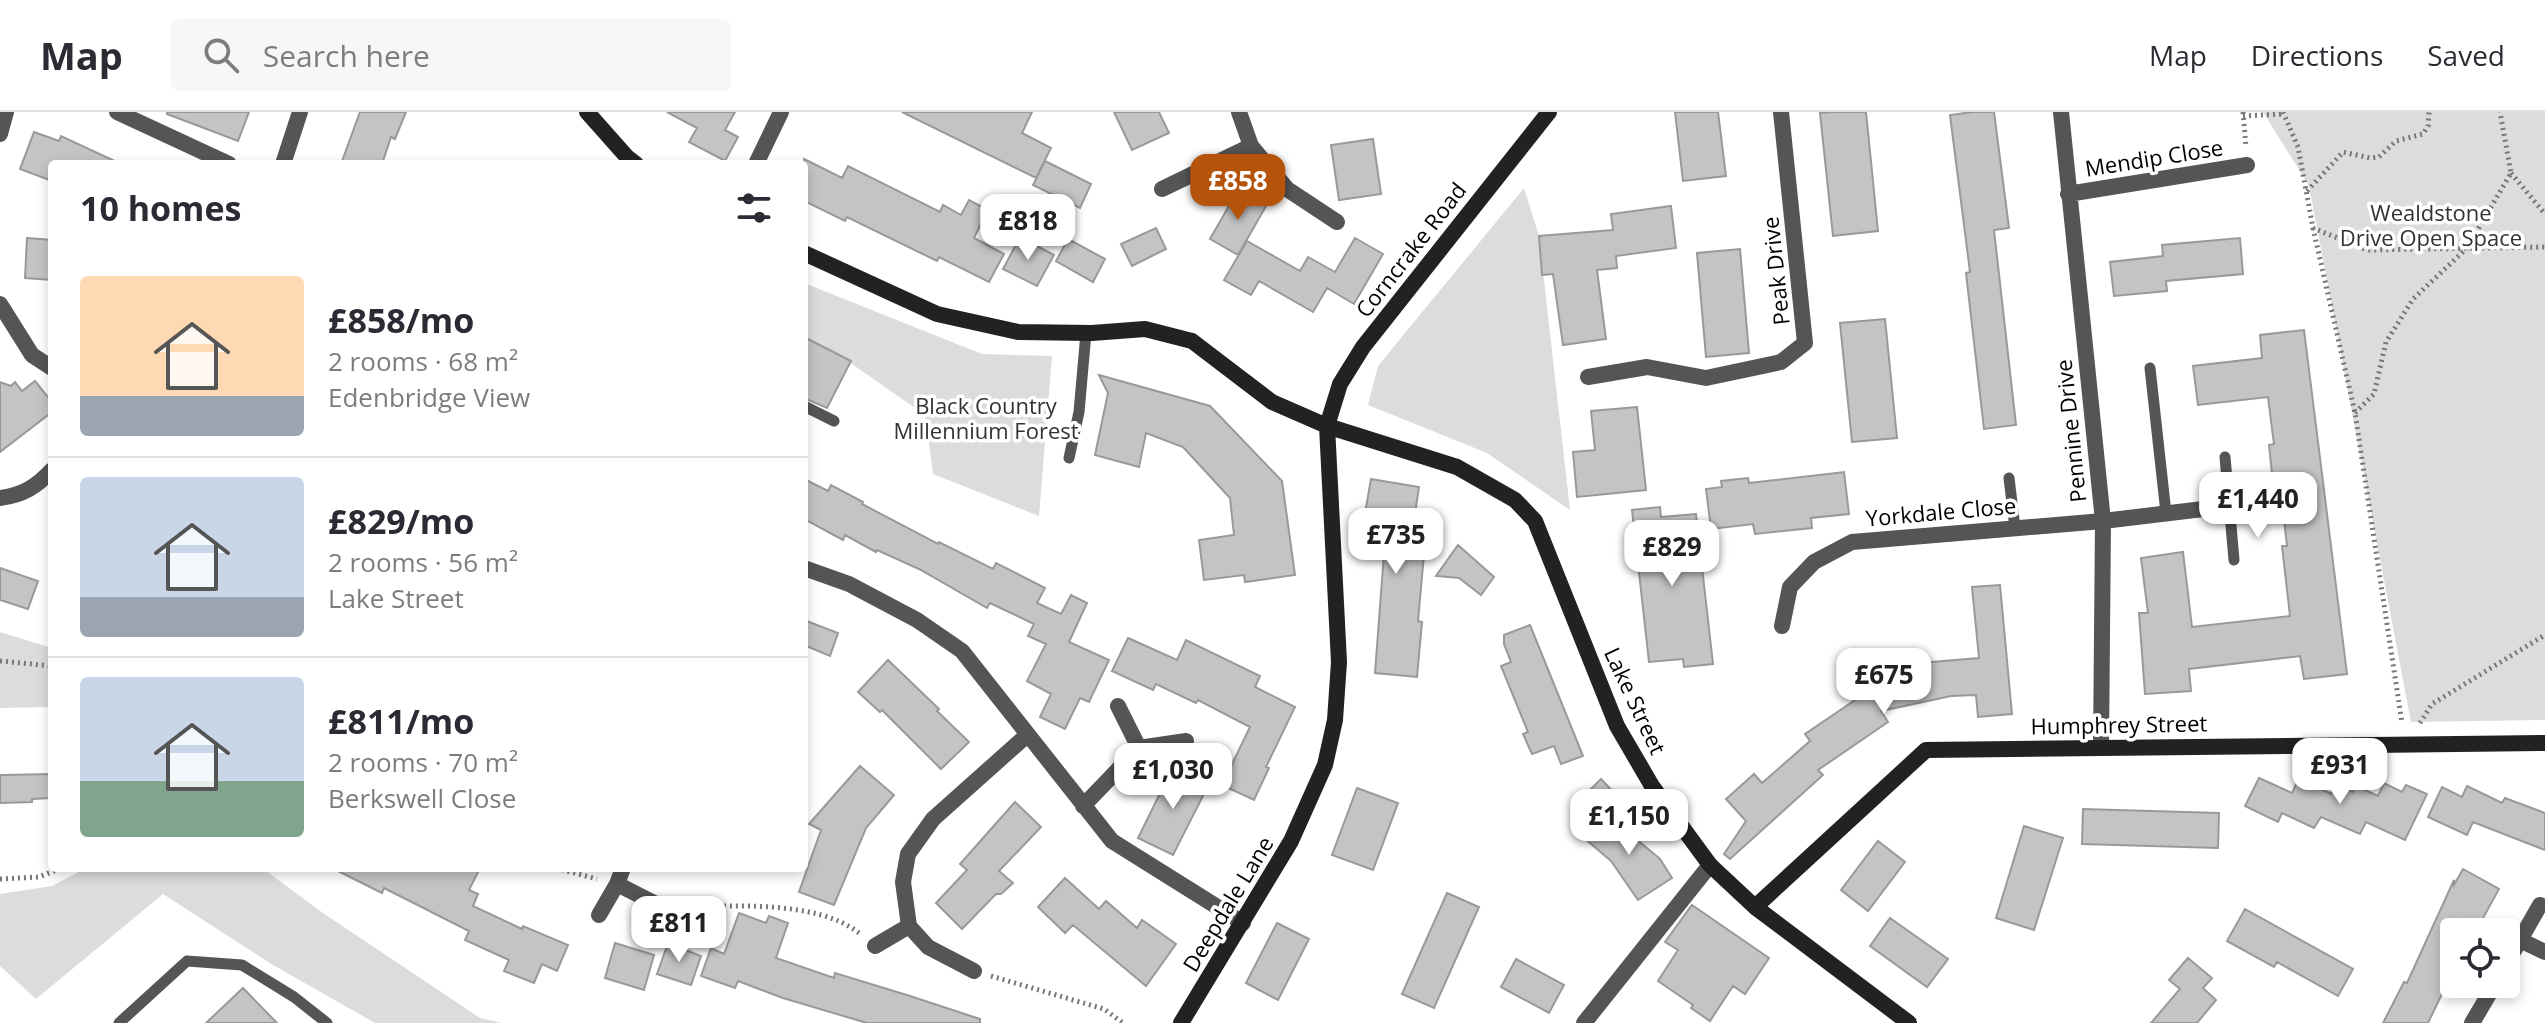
<!DOCTYPE html>
<html lang="en">
<head>
<meta charset="utf-8">
<style>
	:root { --surface:#fff; --page:#f7f7f7; --text:#2b2b33; --muted:#7c7c81; --line:#e1e1e2; --accent:#b45309 }
	body { margin:0; font-family:"Open Sans",sans-serif; background:var(--page); color:var(--text); height:100vh; display:flex; flex-direction:column; font-size:30px; white-space:nowrap }
	* { box-sizing:border-box; margin:0 }
	p { font-size:26px; color:var(--muted) }
	.icon { flex:none; width:44px; height:44px; fill:none; stroke:currentColor; stroke-width:2; stroke-linecap:round; stroke-linejoin:round }
	.map { position:relative; flex:1; overflow:hidden }
	.details { position:absolute; left:48px; top:48px; width:760px; height:712px; display:flex; flex-direction:column; background:var(--surface); border-radius:8px; box-shadow:0 4px 12px #0003 }
	.details>* { flex:none }
	.fabs { position:absolute; left:2440px; top:806px; display:grid; gap:16px }
	.fabs a { display:grid; place-items:center; width:80px; height:80px; border-radius:8px; background:var(--surface); box-shadow:0 4px 12px #0003; font-size:40px }
	.price { position:absolute; translate:-50% -68px; padding:0 18px; border-radius:16px; background:#fff; color:#222; font-size:26px; line-height:52px; filter:drop-shadow(0 2px 4px #0008) }
	.price::after { content:''; position:absolute; left:50%; top:48px; width:24px; height:18px; margin-left:-12px; background:inherit; clip-path:polygon(0 0,100% 0,50% 100%) }
	.price.selected { background:var(--accent); color:#fff }
	ul { padding:0; list-style:none }
	li { display:flex; align-items:center; gap:24px; height:200px; padding:0 32px }
	li+li { border-top:2px solid var(--line) }
	li span { display:grid; place-items:center; flex:none; width:224px; height:160px; border-radius:8px; color:#555 }
	li>.icon { margin-inline-start:auto }
	span .icon { width:96px; height:96px; fill:#fffc; stroke-width:1 }
	li b { font-size:34px }
	h2 { display:flex; justify-content:space-between; align-items:center; height:96px; padding:0 32px; font-size:34px }
	header { display:flex; align-items:center; gap:48px; box-sizing:border-box; height:112px; padding:0 40px; background:var(--surface); border-bottom:2px solid var(--line) }
	header strong { font-size:38px }
	nav { display:flex; gap:44px; margin-inline-start:auto; font-size:28px }
	.search { width:560px; height:72px; background:var(--page); display:flex; align-items:center; gap:20px; box-sizing:border-box; padding:0 28px; border-radius:8px; color:var(--muted); font-size:30px }
	.map>svg:first-child { display:block }
	.green { fill:#dcdcdc }
	.building { fill:#c4c4c4; stroke:#999; stroke-width:2 }
	.lines { fill:none; stroke-linecap:round; stroke-linejoin:round }
	.path { stroke:#777; stroke-width:5; stroke-dasharray:2 4; stroke-linecap:butt }
	.lane { stroke:#555; stroke-width:11 }
	.street { stroke:#555; stroke-width:16 }
	.secondary { stroke:#222; stroke-width:16 }
	.labels { text-anchor:middle; stroke-width:7; stroke-linejoin:round; paint-order:stroke }
	.street-label { font-size:22px; fill:#000; stroke:#fff }
	.park-label { font-size:22px; fill:#333; stroke:#fff }
</style>
</head>
<body>
<header>
<strong>Map</strong>
<div class="search"><svg class="icon" aria-label="search" viewBox="0 0 24 24"><circle cx="10" cy="10" r="6"/><path d="M15 15l6 6"/></svg>Search here</div>
<nav><a>Map</a><a>Directions</a><a>Saved</a></nav>
</header>
<div class="map">
<svg width="2545" height="911" viewBox="0 0 2545 911">
	<rect width="100%" height="100%" fill="#fff"/>
	<!-- green -->
	<path class="green" d="M2263,0H2545V608L2411,610L2309,74Z
		M1524,76L1539,124L1570,398L1487,341L1368,293L1378,254Z
		M804,171L982,242L1052,244L1039,404L933,362L925,303L842,245L804,225Z
		M0,520L52,536V595L0,596Z
		M86,756H262L323,801L480,906L502,911H375L273,853L163,782L36,887L0,854V782L52,774Z"/>
	<!-- building -->
	<path class="building" d="M167,0H249L238,29L167,2Z
		M360,0H406L395,27L391,25L382,52H341Z
		M667,0H735L725,18L738,25L725,49L689,30L697,16Z
		M902,0H1032L1022,21L1051,36L1036,66Z
		M1114,0H1159L1169,21L1132,38Z
		M1675,0H1718L1726,64L1683,69Z
		M1834,0H1866L1878,119L1833,124L1820,1Z
		M1973,0H1994L2009,116L1994,118L2016,313L1984,317L1966,161L1970,160L1950,3Z
		M34,20L59,29L61,24L121,52H52V69L20,57Z
		M1373,27L1381,82L1339,88L1331,33Z
		M804,47L842,66L848,54L940,100L943,93L961,103L969,88L988,98L974,126L1004,142L989,170L939,145L937,149L847,105L845,109L804,89Z
		M1045,49L1091,72L1080,96L1033,73Z
		M1238,78L1266,94L1238,143L1210,127Z
		M1671,94L1676,136L1616,144L1617,156L1597,158L1606,227L1563,233L1553,162L1542,163L1539,124L1613,118L1611,102Z
		M1156,116L1166,137L1132,154L1121,132Z
		M1020,125L1054,143L1037,174L1003,157Z
		M27,126L52,128V168L25,166Z
		M1355,126L1383,142L1354,192L1327,176L1313,200L1259,169L1251,183L1224,168L1247,129L1300,159L1308,145L1335,160Z
		M2240,126L2243,162L2166,169L2167,179L2114,184L2110,150L2163,144L2162,133Z
		M1068,127L1105,147L1093,170L1056,149Z
		M1740,137L1749,241L1706,245L1697,141Z
		M1885,207L1897,326L1852,330L1840,211Z
		M2304,218L2347,562L2304,567L2300,544L2189,557L2191,579L2145,582L2139,501H2148L2141,446L2183,440L2192,515L2290,504L2282,434H2287L2281,380L2274,381L2269,333L2274,332L2268,285L2198,293L2193,254L2262,246L2260,223Z
		M804,225L851,249L827,296L804,286Z
		M1099,263L1210,294L1282,369L1295,463L1245,470L1244,463L1204,468L1199,428L1234,423L1230,386L1183,335L1146,321L1139,355L1095,343L1108,281Z
		M35,269L52,290V300L0,340V270L11,274L15,270L22,279Z
		M1637,295L1646,378L1577,385L1573,340L1595,338L1591,299Z
		M1844,360L1849,402L1811,406L1812,416L1755,422L1753,412L1711,417L1706,377L1722,375L1721,369L1748,366L1749,371Z
		M804,367L828,379L831,373L863,390L862,392L938,432L939,430L993,457L996,451L1045,476L1037,491L1061,502L1071,483L1087,491L1069,530L1109,548L1089,590L1080,586L1065,617L1040,605L1051,582L1027,569L1046,532L1028,524L1034,512L990,491L987,496L919,457L877,438L876,440L845,423L843,428L804,407Z
		M1371,367L1419,375L1409,441L1424,442L1418,509L1422,510L1417,565L1375,561L1385,428L1361,424Z
		M1660,395L1661,405L1696,402L1713,552L1684,555L1683,547L1649,550L1632,398Z
		M1458,433L1494,465L1481,483L1459,466L1436,464Z
		M0,456L38,469L28,497L0,488Z
		M2000,473L2012,602L1978,605L1976,583L1951,584L1881,599L1888,610L1818,658L1823,663L1730,747L1724,742L1746,709L1726,687L1754,662L1762,671L1810,629L1805,622L1886,567L1884,558L1919,551L1979,546L1972,475Z
		M804,508L838,521L830,544L804,533Z
		M1530,513L1583,644L1561,652L1554,634L1532,642L1523,622L1528,620L1501,554L1511,550L1504,532V523Z
		M1128,526L1177,548L1186,528L1260,564L1255,575L1295,595L1266,655L1269,656L1254,688L1222,673L1250,615L1198,588L1196,591L1156,572L1153,578L1112,559Z
		M888,548L939,597L937,599L969,630L941,657L882,598L880,600L858,580Z
		M860,654L894,683L866,716L834,793L799,780L821,718L809,712Z
		M1173,655L1208,674L1173,743L1138,726Z
		M52,662V686L32,687V690L0,691V663Z
		M2259,666L2292,681L2299,666L2331,682L2335,672L2353,680L2356,674L2378,684L2384,671L2402,680L2406,673L2427,682L2405,728L2366,710L2360,722L2321,705L2314,716L2282,701L2278,710L2245,694Z
		M1601,667L1617,684L1590,711L1573,695Z
		M2467,674L2502,691L2505,686L2545,701V738L2473,710L2467,723L2428,705L2442,675L2462,685Z
		M1357,676L1398,691L1373,758L1332,743Z
		M1015,690L1041,715L999,759L1013,771L1001,782H996L962,817L936,791L967,758L960,752Z
		M2083,697L2219,701L2218,736L2082,732Z
		M1605,701L1660,747L1672,766L1638,788L1611,749L1584,726Z
		M2024,714L2063,726L2034,818L1996,806Z
		M1878,729L1905,750L1868,799L1841,778Z
		M332,756H480L469,778L478,782L473,794L522,817L523,814L568,833L557,859L542,852L534,871L504,859L509,848L465,828L469,819L384,776L382,781Z
		M2463,757L2499,777L2476,819L2454,807V857L2428,911H2383L2404,870L2407,871L2454,768V773Z
		M1065,766L1099,797L1106,789L1137,816L1142,808L1176,832L1146,874L1073,813L1065,821L1038,795Z
		M1447,781L1479,795L1434,896L1402,882Z
		M1692,793L1769,846L1745,882L1733,874L1710,909L1691,896L1693,893L1658,869L1678,838L1665,830Z
		M2245,797L2353,857L2338,884L2277,850L2274,855L2227,829Z
		M739,801L766,811L769,804L788,811L776,846L834,866L835,861L910,884L980,907V911H867L783,886L738,869L735,876L701,864L711,836L724,842Z
		M1890,806L1948,847L1927,875L1870,834Z
		M1277,811L1309,827L1278,888L1246,871Z
		M615,831L654,843L644,878L605,866Z
		M668,831L701,844L691,873L657,862Z
		M2188,846L2212,866L2203,876L2216,888L2197,911H2151L2180,877L2169,868Z
		M1516,847L1564,873L1549,901L1501,875Z
		M243,876L277,911H206Z"/>
	<g class="lines">
		<!-- path -->
		<path class="path" d="M2243,0L2246,35
			M2283,0L2298,35L2313,116L2367,138L2545,135
			M2243,4L2284,2
			M2511,61L2545,102
			M2307,79L2343,40L2370,46L2379,45L2396,29L2423,22L2428,14L2429,0
			M2313,116L2355,301L2402,611
			M2355,301L2374,282L2386,230L2413,187L2467,136L2511,61L2500,0
			M0,549L52,554
			M2420,611L2432,592L2545,523
			M556,756L597,767
			M0,767L39,765L61,756
			M682,795C733,794 817,788 859,821
			M991,864L1104,897L1123,911"/>
		<!-- lane -->
		<path class="lane" d="M2150,256L2166,401
			M804,294L834,309
			M2225,345L2234,448
			M1069,346L1079,300L1086,221
			M2009,366L2015,416
			M119,911L187,849L242,853L294,885L327,911"/>
		<!-- street -->
		<path class="street" d="M117,0L229,52
			M1239,0L1251,34L1287,77L1337,110
			M2061,0L2103,409L2101,635
			M0,22L6,0
			M283,52L300,0
			M756,52L781,0
			M1162,77L1251,34
			M2068,82L2247,53
			M0,192L32,243L52,256
			M1588,265L1647,255L1706,266L1781,250L1805,231L1781,0
			M0,386C23,383 36,375 52,358
			M804,456L849,472L917,508L962,539L1112,729L1243,811
			M1782,514L1790,475L1814,450L1852,430L2103,409L2228,394
			M1118,594L1139,636L1186,629
			M1083,694L1139,636
			M617,772L662,795
			M599,803L617,772L623,756
			M2520,828L2540,793
			M875,834L909,814
			M2506,852L2520,828L2545,840
			M974,859L928,835L909,814L903,770L908,742L933,707L1026,624
			M1584,911L1710,753
			M2472,911L2495,872"/>
		<!-- secondary -->
		<path class="secondary" d="M587,0L627,45L636,52
			M804,141L937,202L1018,220L1092,221L1145,217L1192,229L1272,290L1327,314L1457,355L1515,388L1535,409L1617,614L1652,674L1710,753L1755,795L1909,911
			M1755,795L1926,638L2545,631
			M1181,911L1291,729L1325,653L1335,608L1339,550L1327,314L1340,272L1363,235L1549,0"/>
	</g>
	<g class="labels">
		<!-- street labels -->
		<g class="street-label">
			<text transform="translate(2154 46) rotate(-9)" y="8">Mendip Close</text>
			<text transform="translate(1411 138) rotate(-52)" y="8">Corncrake Road</text>
			<text transform="translate(1776 159) rotate(-96)" y="8">Peak Drive</text>
			<text transform="translate(2071 319) rotate(-96)" y="8">Pennine Drive</text>
			<text transform="translate(1941 400) rotate(-5)" y="8">Yorkdale Close</text>
			<text transform="translate(1635 589) rotate(65)" y="8">Lake Street</text>
			<text transform="translate(2119 613) rotate(-1)" y="8">Humphrey Street</text>
			<text transform="translate(1228 792) rotate(-59)" y="8">Deepdale Lane</text>
		</g>
		<!-- park labels -->
		<g class="park-label">
			<text x="2431" y="109">Wealdstone<tspan x="2431" dy="25">Drive Open Space</tspan></text>
			<text x="986" y="302">Black Country<tspan x="986" dy="25">Millennium Forest</tspan></text>
		</g>
	</g>
</svg>
<div class="fabs">
<a><svg class="icon" aria-label="locate" viewBox="0 0 24 24"><circle cx="12" cy="12" r="6"/><path d="M12 2v4M12 18v4M2 12h4M18 12h4"/></svg></a>
</div>
<b class="price selected" style="left:1238px;top:110px">£858</b>
<b class="price" style="left:1028px;top:150px">£818</b>
<b class="price" style="left:2258px;top:428px">£1,440</b>
<b class="price" style="left:1396px;top:464px">£735</b>
<b class="price" style="left:1672px;top:476px">£829</b>
<b class="price" style="left:1884px;top:604px">£675</b>
<b class="price" style="left:2340px;top:694px">£931</b>
<b class="price" style="left:1173px;top:699px">£1,030</b>
<b class="price" style="left:1629px;top:745px">£1,150</b>
<b class="price" style="left:679px;top:852px">£811</b>
<section class="details">
<h2>10 homes<svg class="icon" aria-label="filters" viewBox="0 0 24 24"><path d="M4 7h16M4 17h16"/><circle cx="9" cy="7" r="2"/><circle cx="15" cy="17" r="2"/></svg></h2>
<ul>
<li><span style="background:linear-gradient(#ffd9b3 75%,#9aa5b1 0)"><svg class="icon" aria-label="home" viewBox="0 0 24 24"><path d="M3 11l9-7 9 7M6 9v11h12V9"/></svg></span><div><b>£858/mo</b><p>2 rooms · 68 m²</p><p>Edenbridge View</p></div></li>
<li><span style="background:linear-gradient(#c9d6e8 75%,#9aa5b1 0)"><svg class="icon" aria-label="home" viewBox="0 0 24 24"><path d="M3 11l9-7 9 7M6 9v11h12V9"/></svg></span><div><b>£829/mo</b><p>2 rooms · 56 m²</p><p>Lake Street</p></div></li>
<li><span style="background:linear-gradient(#c9d6e8 65%,#7fa58c 0)"><svg class="icon" aria-label="home" viewBox="0 0 24 24"><path d="M3 11l9-7 9 7M6 9v11h12V9"/></svg></span><div><b>£811/mo</b><p>2 rooms · 70 m²</p><p>Berkswell Close</p></div></li>
</ul>
</section>
</div>
</body>
</html>
